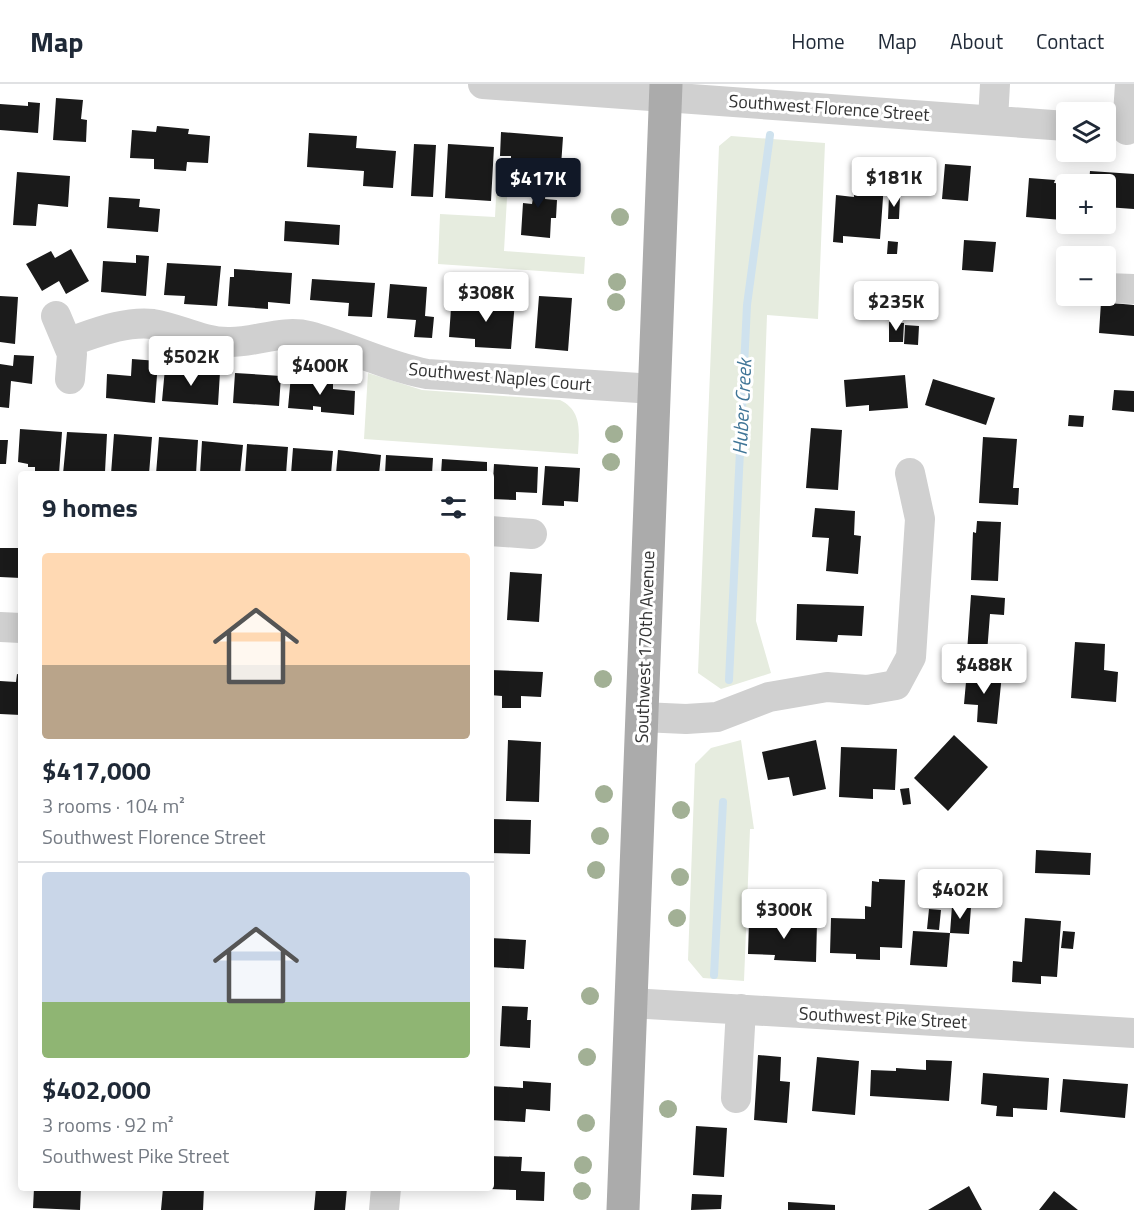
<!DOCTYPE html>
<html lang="en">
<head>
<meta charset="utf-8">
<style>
	:root { --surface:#fff; --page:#f6f6f7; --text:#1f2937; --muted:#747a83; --line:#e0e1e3; --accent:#111827 }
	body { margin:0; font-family:"Titillium Web",sans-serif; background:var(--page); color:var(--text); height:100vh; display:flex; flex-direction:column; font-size:22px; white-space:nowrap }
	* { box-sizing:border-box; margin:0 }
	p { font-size:20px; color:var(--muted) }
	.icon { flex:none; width:33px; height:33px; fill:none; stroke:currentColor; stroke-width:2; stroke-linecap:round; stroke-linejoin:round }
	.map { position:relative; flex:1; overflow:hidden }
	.drawer { position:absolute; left:18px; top:387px; width:476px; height:720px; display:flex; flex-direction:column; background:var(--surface); border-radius:6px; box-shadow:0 3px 15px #0003 }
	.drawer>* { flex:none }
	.fabs { position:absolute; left:1056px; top:18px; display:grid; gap:12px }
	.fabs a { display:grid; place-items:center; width:60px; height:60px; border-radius:6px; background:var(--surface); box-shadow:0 3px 15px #0003; font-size:30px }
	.price { position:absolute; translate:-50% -51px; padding:0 14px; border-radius:6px; background:#fff; color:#222; font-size:20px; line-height:39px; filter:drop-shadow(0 2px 3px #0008) }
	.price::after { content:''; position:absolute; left:50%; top:36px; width:18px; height:14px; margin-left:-9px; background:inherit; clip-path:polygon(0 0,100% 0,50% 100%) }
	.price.current { background:var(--accent); color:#fff }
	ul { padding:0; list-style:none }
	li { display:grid; align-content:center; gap:12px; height:318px; padding:0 24px }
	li+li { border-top:2px solid var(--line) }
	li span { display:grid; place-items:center; height:186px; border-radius:6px; color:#555 }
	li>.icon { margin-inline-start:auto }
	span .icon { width:108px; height:108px; fill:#fffc; stroke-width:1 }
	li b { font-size:26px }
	h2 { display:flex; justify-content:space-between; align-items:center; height:72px; padding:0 24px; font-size:26px }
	header { display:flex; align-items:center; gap:36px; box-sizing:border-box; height:84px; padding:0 30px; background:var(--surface); border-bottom:2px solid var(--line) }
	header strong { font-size:28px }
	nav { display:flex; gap:33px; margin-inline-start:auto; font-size:21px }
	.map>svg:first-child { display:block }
	.green { fill:#e6ecdf }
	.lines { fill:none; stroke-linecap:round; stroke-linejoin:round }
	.stream { stroke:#cfe2ee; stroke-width:8 }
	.building { fill:#1a1a1a }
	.minor { stroke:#d0d0d0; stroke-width:30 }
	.major { stroke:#ababab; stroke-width:33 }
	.tree { fill:#a2b095 }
	.labels { text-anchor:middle; stroke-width:6; stroke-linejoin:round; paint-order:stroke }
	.street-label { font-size:18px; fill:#333; stroke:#fff }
	.water-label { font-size:20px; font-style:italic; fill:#3f7597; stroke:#fff }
</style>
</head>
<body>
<header>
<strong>Map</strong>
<nav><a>Home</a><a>Map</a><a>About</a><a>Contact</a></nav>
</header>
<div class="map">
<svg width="1134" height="1126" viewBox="0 0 1134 1126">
	<rect width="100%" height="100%" fill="#fff"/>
	<!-- green -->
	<path class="green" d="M731,52L825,59L818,235L767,231L756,537L771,589L721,605L698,589L719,62Z
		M497,95L508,96L504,167L585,173L584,190L438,180L440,130L495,133Z
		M368,289L422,306L560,316C583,327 579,349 578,370L364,355Z
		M741,656L754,745H750L744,897L703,894L688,876L695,680L711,664Z"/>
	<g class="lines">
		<!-- stream -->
		<path class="stream" d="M729,596L747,221L770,51
			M714,891L723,718"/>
	</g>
	<!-- building -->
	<path class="building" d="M56,14L83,16L81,35L87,36L86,58L53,56Z
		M28,18L40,19L38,49L0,46V20L28,22Z
		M157,42L189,45L188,50L210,52L208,79L187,78L186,87L154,85V75L130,74L132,46L156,48Z
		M501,48L563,53L561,82L511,78V72H500Z
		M309,49L357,52L356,64L396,67L393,104L363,102L364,87L307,83Z
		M414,60L436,61L433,113L411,112Z
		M448,60L494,63L491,117L445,114Z
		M945,80L971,82L968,117L942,115Z
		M856,84L885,86L880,155L843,152V159L833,158L836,111L854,113Z
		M1090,87L1134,90V125L1106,123V100H1089Z
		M17,88L70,92L68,123L38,120L36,142L13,141Z
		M536,91L547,92L545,115L557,116L556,134H551L550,154L521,151L523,119L532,120L533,114H535V112H524L526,93H536Z
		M1029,94L1055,96L1054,99L1066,100V132L1062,131V136L1026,133Z
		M889,112L900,113L899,135H888Z
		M109,113L140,115L139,123L160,125L158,148L107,144Z
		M285,137L340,141L339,161L284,157Z
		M964,156L996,158L993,188L962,186Z
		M888,157L898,158L897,170H887Z
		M71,165L89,197L66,210L59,197L42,207L26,180L51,167L55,174Z
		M136,171L149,172L146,212L101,208L103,177L136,179Z
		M167,179L221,182L217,222L184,220L185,212L164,211Z
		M234,185L292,189L290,220L268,218V225L228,222L230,193H234Z
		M312,195L375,199L372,233L348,232L349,219L310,216Z
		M390,200L427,203L425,232L434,233L432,254L414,253L416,236L387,234Z
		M508,204L516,205L511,265L475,263V255L449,253L451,224L481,226L482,215L507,216Z
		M0,212L18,213L15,260L0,258Z
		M539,212L572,214L568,267L535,264Z
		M1101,218L1134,221V252L1099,249Z
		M889,238L904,239L903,258H889Z
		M905,241L919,242L918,261L904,260Z
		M14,271L34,272L32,300L11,297L9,324L0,323V280L13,282Z
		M132,275L158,277L155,319L106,314L107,290L131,292Z
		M165,284L220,288L218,321L162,317Z
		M235,289L281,292L279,322L233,319Z
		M291,291L315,293V299L333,300V305L355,307L354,331L321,328V323L313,322V326L288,324Z
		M905,291L908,324L869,327V321L846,323L844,296Z
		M933,295L995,314L986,341L925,321Z
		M1114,306L1134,307V328L1112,326Z
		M1069,331L1084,332L1083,343L1068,342Z
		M811,344L842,346L838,406L806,404Z
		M20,345L62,348L59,390H35V383H28V380L18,378Z
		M67,348L107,350L105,388L85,387L84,390H63Z
		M114,350L152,353L149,390H111Z
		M159,353L198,356L196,390H156Z
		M983,353L1017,355L1013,404H1019L1018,421L979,419Z
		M0,356H8L6,380H0Z
		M202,357L243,361L240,390H200Z
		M247,360L288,363L286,390H245Z
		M293,364L333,367L331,390H291Z
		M338,366L381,371L379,390H336Z
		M386,371L433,374L432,390H385Z
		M442,375L487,378V390H441Z
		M494,380L538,383L537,409L516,408V416L492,415Z
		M545,382L580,384L578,418L564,417V422L542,421Z
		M815,424L855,427L854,451L861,452L858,490L826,487L829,454L812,453Z
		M977,437L1001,438L998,497L971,496L973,448L976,449Z
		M0,464H21V494L0,493Z
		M510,488L542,490L539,538L507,536Z
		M971,511L1005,514L1004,531L990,530L987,569L967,568Z
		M797,520L864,522L862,552L838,551L837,558L796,556Z
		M1075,558L1105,560L1104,586L1118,588L1116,618L1071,614Z
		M490,586L543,588L541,613L521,612V624H502V612L490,611Z
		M967,587L1002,590L997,640L977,638L978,621L964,620Z
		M17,590L21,591V631L0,630V597L16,598Z
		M954,651L988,683L948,727L914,694Z
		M508,656L541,658L539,718L506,717Z
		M816,656L826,705L793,712L789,693L768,696L762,668Z
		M841,663L897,665L895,706L873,705V715L839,713Z
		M909,704L911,720L903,721L900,705Z
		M490,735L531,736L530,770L490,769Z
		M1036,766L1091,769L1090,791L1035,789Z
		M879,795L905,796L902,864L880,863V876L856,875V870L830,869L831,834L865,835V822L871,823L872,797L879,798Z
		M952,822L971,823L969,850L950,849Z
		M929,825L941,826L939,846L927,845Z
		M1025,834L1061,837L1057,893L1041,892V900L1012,898L1013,877L1022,878Z
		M749,837L817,839L816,878L774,876L775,871L748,870Z
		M913,847L950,849L947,883L910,881Z
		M1063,847L1075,848L1073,865L1061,864Z
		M490,854L526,856L524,885L490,883Z
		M502,922L528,923L527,936H531L530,964L500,962Z
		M758,971L781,973L780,997L790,998L787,1039L754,1036Z
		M817,973L859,977L855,1031L812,1027Z
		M926,976L952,977L949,1017L870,1012L871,986L896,987V984L926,986Z
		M983,989L1049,994L1047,1026L1013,1024V1033L996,1032L997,1022L981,1020Z
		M1063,995L1128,1000L1125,1034L1060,1028Z
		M523,997L551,999L550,1027L526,1025L525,1038L490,1036V1002L523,1004Z
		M696,1042L727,1044L724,1093L693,1091Z
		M490,1072L522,1073L521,1087L545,1088L544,1117L516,1116V1106L490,1105Z
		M969,1102L982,1126H928Z
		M34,1104H81L80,1126L33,1124Z
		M163,1104H204L203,1126H161Z
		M316,1104H347L345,1126H314Z
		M1054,1107L1078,1126H1039Z
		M692,1110L722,1111L721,1125L691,1126Z
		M788,1118L835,1121V1126H788Z"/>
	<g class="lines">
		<!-- minor -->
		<path class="minor" d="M483,0L1066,42
			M993,36L995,0
			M1127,46L1130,0
			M1106,204L1134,205
			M56,232L72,270L70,295
			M69,258C96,249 124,237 153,240C179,244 201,258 228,258C255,259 282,245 309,252C350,263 385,282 427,290L654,305
			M490,447L532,450
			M0,543L21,544
			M642,633L686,635L717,633L769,613L827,603L867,606L896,601L911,573L920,435L910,389
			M631,919L1134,949
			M736,1014L741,925
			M384,1126L386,1104"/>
		<!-- major -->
		<path class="major" d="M623,1126L666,0"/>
	</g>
	<!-- trees -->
	<g class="tree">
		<circle cx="620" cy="133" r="9"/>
		<circle cx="617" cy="198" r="9"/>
		<circle cx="616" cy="218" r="9"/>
		<circle cx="614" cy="350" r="9"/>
		<circle cx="611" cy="378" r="9"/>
		<circle cx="603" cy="595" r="9"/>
		<circle cx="604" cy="710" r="9"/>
		<circle cx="681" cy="726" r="9"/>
		<circle cx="600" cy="752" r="9"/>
		<circle cx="596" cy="786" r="9"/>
		<circle cx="680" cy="793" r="9"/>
		<circle cx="677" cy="834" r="9"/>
		<circle cx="590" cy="912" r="9"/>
		<circle cx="587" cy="973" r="9"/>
		<circle cx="668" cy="1025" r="9"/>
		<circle cx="586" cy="1039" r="9"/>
		<circle cx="583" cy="1081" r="9"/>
		<circle cx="582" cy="1107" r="9"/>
	</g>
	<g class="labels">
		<!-- street labels -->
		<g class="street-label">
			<text transform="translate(829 24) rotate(4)" y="6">Southwest Florence Street</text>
			<text transform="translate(500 293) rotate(5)" y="6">Southwest Naples Court</text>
			<text transform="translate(645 563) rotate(-88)" y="6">Southwest 170th Avenue</text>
			<text transform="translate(883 934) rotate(3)" y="6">Southwest Pike Street</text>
		</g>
		<!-- water labels -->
		<g class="water-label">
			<text transform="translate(742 323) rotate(-87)" y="7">Huber Creek</text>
		</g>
	</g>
</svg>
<div class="fabs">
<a><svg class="icon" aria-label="layers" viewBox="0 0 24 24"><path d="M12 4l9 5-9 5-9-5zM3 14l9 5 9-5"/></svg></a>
<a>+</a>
<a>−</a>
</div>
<b class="price" style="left:894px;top:124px">$181K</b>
<b class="price current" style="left:538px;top:125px">$417K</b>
<b class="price" style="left:486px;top:239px">$308K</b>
<b class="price" style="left:896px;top:248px">$235K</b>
<b class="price" style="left:191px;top:303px">$502K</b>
<b class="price" style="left:320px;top:312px">$400K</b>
<b class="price" style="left:984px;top:611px">$488K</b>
<b class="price" style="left:960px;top:836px">$402K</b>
<b class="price" style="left:784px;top:856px">$300K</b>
<section class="drawer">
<h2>9 homes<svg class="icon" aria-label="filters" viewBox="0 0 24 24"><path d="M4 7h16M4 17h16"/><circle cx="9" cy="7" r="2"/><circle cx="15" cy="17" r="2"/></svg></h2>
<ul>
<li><span style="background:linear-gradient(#ffd9b3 60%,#b9a48a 0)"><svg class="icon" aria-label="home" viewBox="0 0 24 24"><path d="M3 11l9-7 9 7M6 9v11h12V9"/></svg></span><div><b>$417,000</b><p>3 rooms · 104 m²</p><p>Southwest Florence Street</p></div></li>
<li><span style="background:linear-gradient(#c9d6e8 70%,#8fb573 0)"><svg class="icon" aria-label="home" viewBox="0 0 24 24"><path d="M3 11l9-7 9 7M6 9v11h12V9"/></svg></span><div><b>$402,000</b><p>3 rooms · 92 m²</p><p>Southwest Pike Street</p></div></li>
</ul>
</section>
</div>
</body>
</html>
